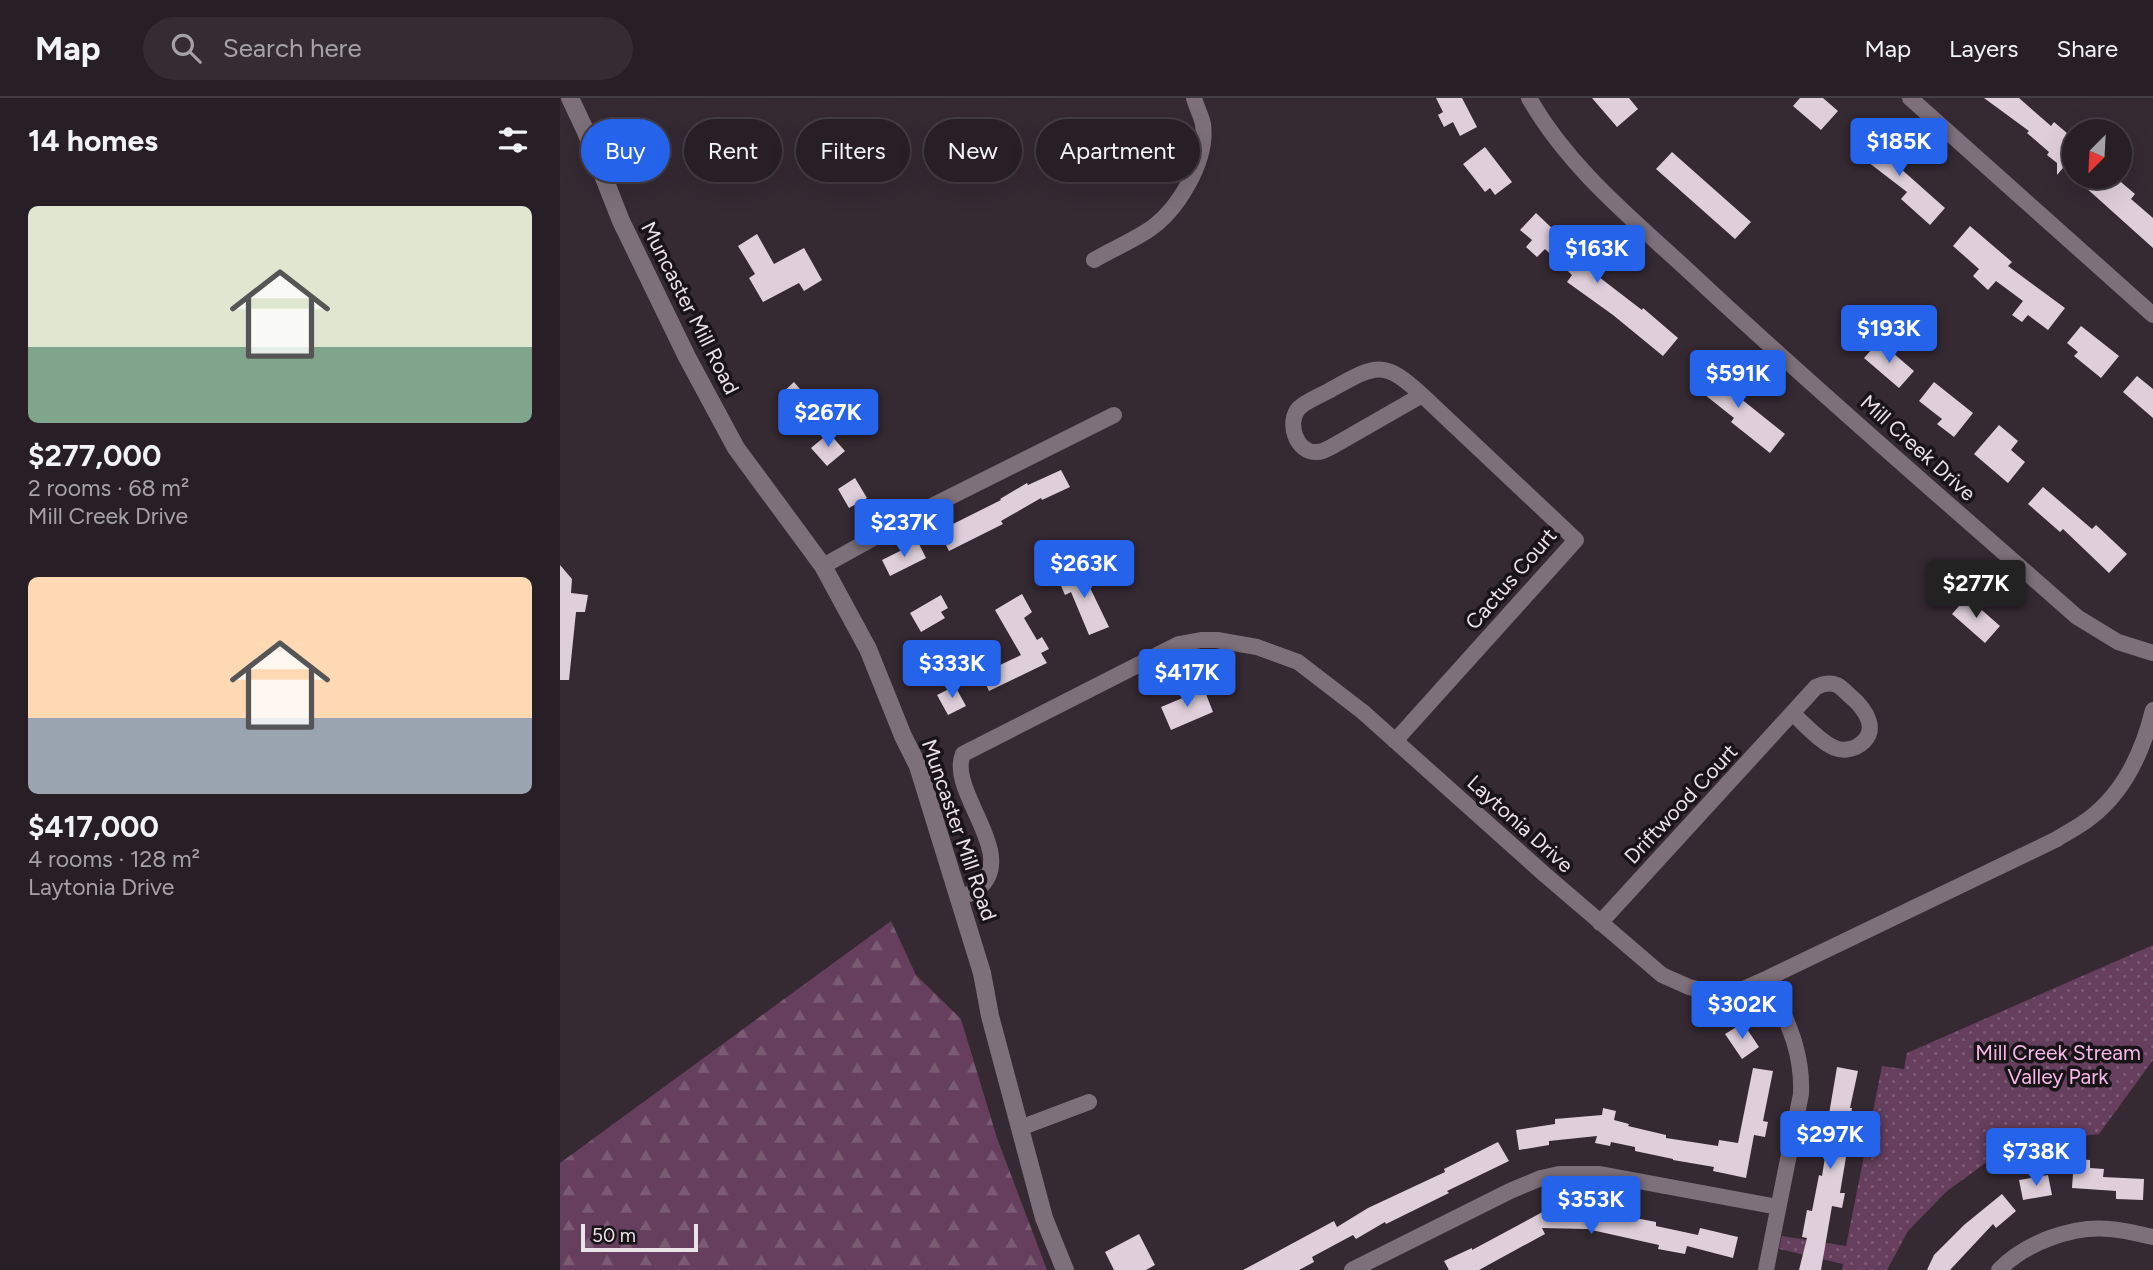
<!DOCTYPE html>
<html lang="en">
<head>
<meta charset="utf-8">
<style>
	:root { --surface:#281f26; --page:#342c32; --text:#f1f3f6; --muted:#a5a2a7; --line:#443d43; --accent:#2563eb }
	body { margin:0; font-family:Figtree,sans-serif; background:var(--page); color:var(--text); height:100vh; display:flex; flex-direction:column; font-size:26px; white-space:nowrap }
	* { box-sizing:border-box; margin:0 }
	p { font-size:23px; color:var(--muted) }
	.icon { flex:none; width:38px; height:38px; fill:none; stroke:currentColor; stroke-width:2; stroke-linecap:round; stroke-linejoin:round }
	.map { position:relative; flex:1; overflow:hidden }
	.side { display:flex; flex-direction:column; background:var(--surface); width:560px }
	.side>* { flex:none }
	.hud { position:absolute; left:21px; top:21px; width:665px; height:63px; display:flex; gap:14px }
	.needle { width:46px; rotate:204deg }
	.buttons { position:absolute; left:1502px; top:21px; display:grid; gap:14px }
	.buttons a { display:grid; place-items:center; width:70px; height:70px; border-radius:50%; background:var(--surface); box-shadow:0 7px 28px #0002,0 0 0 2px var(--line); font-size:35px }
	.scale { position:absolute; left:21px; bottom:18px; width:117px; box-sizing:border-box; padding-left:7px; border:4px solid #ece3e9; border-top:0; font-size:19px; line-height:24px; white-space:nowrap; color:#ece3e9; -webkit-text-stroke:5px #191418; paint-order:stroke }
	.price { position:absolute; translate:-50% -60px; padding:0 16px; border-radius:7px; background:var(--accent); color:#fff; font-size:23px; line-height:46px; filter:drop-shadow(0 2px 4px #0008) }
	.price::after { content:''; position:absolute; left:50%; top:42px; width:21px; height:16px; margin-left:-10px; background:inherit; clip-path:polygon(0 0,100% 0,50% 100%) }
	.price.on { background:#222; color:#fff }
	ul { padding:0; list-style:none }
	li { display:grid; align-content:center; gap:14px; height:371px; padding:0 28px }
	li span { display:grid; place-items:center; height:217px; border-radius:10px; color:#555 }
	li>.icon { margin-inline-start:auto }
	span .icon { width:126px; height:126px; fill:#fffc; stroke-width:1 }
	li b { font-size:30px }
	h2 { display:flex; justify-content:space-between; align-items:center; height:84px; padding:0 28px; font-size:30px }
	.chip { padding:0 24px; border-radius:32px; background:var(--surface); box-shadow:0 7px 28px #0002,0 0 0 2px var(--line); font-size:24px; line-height:63px }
	.chip.on { background:var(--accent); color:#fff }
	header { display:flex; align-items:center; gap:42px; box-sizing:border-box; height:98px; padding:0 35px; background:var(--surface); border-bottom:2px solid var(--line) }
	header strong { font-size:33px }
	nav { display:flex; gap:38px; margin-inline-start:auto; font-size:24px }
	.search { width:490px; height:63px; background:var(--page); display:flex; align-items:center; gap:18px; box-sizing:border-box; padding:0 24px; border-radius:38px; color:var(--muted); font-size:26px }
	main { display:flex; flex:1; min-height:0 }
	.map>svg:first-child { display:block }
	.forest { fill:url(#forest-firs) }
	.park { fill:url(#park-dots) }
	.building { fill:#dfcfdb }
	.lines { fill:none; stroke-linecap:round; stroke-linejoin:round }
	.street { stroke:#7e707a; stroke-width:16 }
	.secondary { stroke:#7e707a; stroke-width:18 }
	.labels { text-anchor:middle; stroke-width:7; stroke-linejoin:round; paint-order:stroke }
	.street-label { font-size:21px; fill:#ece3e9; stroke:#191418 }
	.park-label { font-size:21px; fill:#f8b8e9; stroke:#191418 }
</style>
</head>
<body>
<header>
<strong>Map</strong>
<div class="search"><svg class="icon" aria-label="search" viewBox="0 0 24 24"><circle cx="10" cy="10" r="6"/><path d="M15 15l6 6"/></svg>Search here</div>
<nav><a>Map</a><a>Layers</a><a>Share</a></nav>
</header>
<main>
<section class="side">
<h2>14 homes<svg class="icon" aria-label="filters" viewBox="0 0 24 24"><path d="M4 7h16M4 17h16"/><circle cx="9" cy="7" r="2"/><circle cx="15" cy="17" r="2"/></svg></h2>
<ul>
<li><span style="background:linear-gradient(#dfe7d0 65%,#7fa58c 0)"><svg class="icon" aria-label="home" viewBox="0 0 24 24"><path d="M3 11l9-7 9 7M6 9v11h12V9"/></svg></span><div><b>$277,000</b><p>2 rooms · 68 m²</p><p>Mill Creek Drive</p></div></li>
<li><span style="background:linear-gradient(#ffd9b3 65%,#9aa5b1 0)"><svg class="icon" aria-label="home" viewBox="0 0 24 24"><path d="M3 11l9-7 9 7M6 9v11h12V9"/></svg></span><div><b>$417,000</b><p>4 rooms · 128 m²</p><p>Laytonia Drive</p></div></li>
</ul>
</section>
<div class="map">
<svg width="1593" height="1172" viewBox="0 0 1593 1172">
	<defs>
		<pattern id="forest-firs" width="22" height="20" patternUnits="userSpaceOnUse" patternTransform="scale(1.75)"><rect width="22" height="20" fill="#653f5d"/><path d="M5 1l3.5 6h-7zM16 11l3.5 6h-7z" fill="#7b5b74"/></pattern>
		<pattern id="park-dots" width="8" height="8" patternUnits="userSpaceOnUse" patternTransform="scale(1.75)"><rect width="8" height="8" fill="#653f5d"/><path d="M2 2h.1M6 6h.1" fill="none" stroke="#7b5b74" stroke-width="1.8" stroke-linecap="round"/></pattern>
	</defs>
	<rect width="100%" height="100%" fill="#352932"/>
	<!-- forest -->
	<path class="forest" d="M331,823L356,877L401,921L437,1040L487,1172H0V1065Z"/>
	<!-- park -->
	<path class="park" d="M1593,847V962L1539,1036L1486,1042L1434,1059L1387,1093L1348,1133L1327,1172H1282L1283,1166L1219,1151L1222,1138L1286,1148L1322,968L1344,971L1347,955Z"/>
	<!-- building -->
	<path class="building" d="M876,0H902L917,29L900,38L893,24L884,29L878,17L883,14Z
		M1032,0H1069L1078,11L1057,29Z
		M1240,0H1263L1278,13L1261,32L1233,8Z
		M1424,0H1459L1491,28L1494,24L1514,41V57L1497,77V65L1487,57L1489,54L1467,35L1469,33Z
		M1304,34L1344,65L1340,70L1385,110L1370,127L1341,101L1347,94L1291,51Z
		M925,49L952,84L935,97L930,90L925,94L903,66Z
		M1112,54L1191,124L1175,141L1096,71Z
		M1514,79H1555L1575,96L1571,101L1593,120V150Z
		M976,115L1016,153L1044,174L1039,179L1082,212L1083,210L1118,240L1103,258L1053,217L1007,184L1012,177L985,151L977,159L966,149L972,142L960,132Z
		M1410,128L1452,164L1448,168L1505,210L1488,232L1468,217L1462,224L1452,217L1463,203L1436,183L1428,192L1413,178L1419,171L1393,148Z
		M197,136L214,166L244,150L262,182L244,193L239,185L203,204L189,180L195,176L178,148Z
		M1521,228L1559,258L1541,280L1514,258L1518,254L1507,245Z
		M1319,243L1354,273L1339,290L1304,260Z
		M1144,267L1172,289L1170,292L1225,336L1210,355L1171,324L1174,320L1130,285Z
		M1577,278L1593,291V320L1563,294Z
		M234,284L250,303L236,315L220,297Z
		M1374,284L1413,315L1394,339L1377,326L1382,321L1359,303Z
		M1439,327L1458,343L1451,352L1465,364L1448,385L1414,356Z
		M269,335L285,353L267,368L251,350Z
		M501,372L510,389L482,402L481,400L441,423L443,426L389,453L379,433L441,402L440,401L467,385L468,387Z
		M295,380L307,400L289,410L278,391Z
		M1483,389L1532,431L1536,427L1567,456L1549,475L1503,431L1500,434L1468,406Z
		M358,444L366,460L330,478L322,462Z
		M0,467L12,481L11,495L28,497L25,514H16L9,582H0Z
		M520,469L549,529L529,537L511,494L505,497L497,479Z
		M462,496L472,514L464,520L477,542L482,539L489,551L481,555L487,565L429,593L421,576L461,557L435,512Z
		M381,497L388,510L381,514L385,520L361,534L350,515Z
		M1407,499L1440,528L1425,545L1392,516Z
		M395,588L406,608L388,617L377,597Z
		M644,591L653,614L611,632L601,609Z
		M1183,925L1199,949L1182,961L1165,936Z
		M1277,969L1298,973L1290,1010H1292L1286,1046L1288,1047L1280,1095H1285L1282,1110L1272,1108L1261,1172H1239L1247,1140L1242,1139L1247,1112L1252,1113L1259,1077L1262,1078L1269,1035L1266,1034Z
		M1193,970L1213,973L1203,1023L1208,1024L1205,1039L1194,1037L1186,1080L1153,1073L1154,1069L1113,1062V1061L1075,1053V1049L1051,1044L1050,1048L1035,1045L1037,1038L989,1043V1047L959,1052L956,1032L995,1026V1021L1042,1017L1043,1010L1056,1013L1054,1022L1069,1026L1068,1028L1106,1037V1040L1158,1048L1159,1042L1178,1045Z
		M938,1044L949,1063L887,1093L889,1095L826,1126L825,1124L796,1141L793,1137L752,1159L754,1164L739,1172H683L774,1123L777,1129L808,1110L885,1074L884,1071Z
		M1514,1061L1530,1062V1070L1544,1071L1543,1079L1584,1081L1583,1102L1556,1101V1093L1512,1090Z
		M1488,1077L1492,1097L1463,1102L1459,1082Z
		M1442,1096L1456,1113L1436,1130L1433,1126L1390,1172H1367L1374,1157L1404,1127Z
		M990,1110L1028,1111L1096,1124V1128L1138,1137L1140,1130L1178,1139L1173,1160L1127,1148L1125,1156L1098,1151L1099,1147L1027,1131L982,1130L985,1136L919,1172H889L884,1163L912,1150V1152Z
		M579,1136L595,1167L586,1172H554L545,1154Z"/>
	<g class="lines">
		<!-- street -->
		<path class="street" d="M969,0C1009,71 1075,123 1134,178C1258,294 1389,406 1517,519L1558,544L1593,555
			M1350,0L1593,217
			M534,162C551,152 570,144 587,133C617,114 648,63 643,26C641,17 636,8 634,0
			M263,468L364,412L554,317
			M835,643L1016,442L862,297C823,261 816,267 772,291C764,296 746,303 739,310C726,324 736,356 758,354C762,354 769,350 773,348L862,297
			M399,800C405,797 414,795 419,790C459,756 387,693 403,656L619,546L641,542H657L697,549L738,564L803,614L983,775L1102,877L1129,889L1154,895L1181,892L1208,880L1497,741C1508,734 1520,728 1530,720C1564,694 1583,653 1593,612
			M1040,825L1256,589C1262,586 1270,584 1277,587C1281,589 1286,594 1289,597C1305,610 1323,635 1296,649C1289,652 1282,653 1275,650C1260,644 1246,627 1233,616
			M460,1030L529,1004
			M792,1172L950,1093L981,1080L999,1076H1040L1218,1109
			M1206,1172L1241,996C1243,951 1225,920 1208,880
			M1439,1172C1465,1145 1513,1127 1550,1131C1564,1132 1579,1136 1593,1139"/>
		<!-- secondary -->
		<path class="secondary" d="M10,0L26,34L61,123L127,259L176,350L263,468L308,551L343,638L358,668L422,875L430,918L484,1120L505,1172"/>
	</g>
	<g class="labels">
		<!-- street labels -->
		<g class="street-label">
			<text transform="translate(130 210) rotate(63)" y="7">Muncaster Mill Road</text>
			<text transform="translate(1358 350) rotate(42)" y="7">Mill Creek Drive</text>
			<text transform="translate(951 481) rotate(-49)" y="7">Cactus Court</text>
			<text transform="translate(1121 706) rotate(-47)" y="7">Driftwood Court</text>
			<text transform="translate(960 726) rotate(42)" y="7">Laytonia Drive</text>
			<text transform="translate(399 732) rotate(71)" y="7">Muncaster Mill Road</text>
		</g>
		<!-- park labels -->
		<g class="park-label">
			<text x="1498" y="962">Mill Creek Stream<tspan x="1498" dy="24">Valley Park</tspan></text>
		</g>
	</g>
</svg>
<div class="buttons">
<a><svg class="needle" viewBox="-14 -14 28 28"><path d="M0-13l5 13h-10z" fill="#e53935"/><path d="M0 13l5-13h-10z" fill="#a5a2a7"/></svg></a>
</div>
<div class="scale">50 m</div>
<b class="price" style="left:1339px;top:80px">$185K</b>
<b class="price" style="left:1037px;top:187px">$163K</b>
<b class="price" style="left:1329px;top:267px">$193K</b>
<b class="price" style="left:1178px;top:312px">$591K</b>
<b class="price" style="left:268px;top:351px">$267K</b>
<b class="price" style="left:344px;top:461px">$237K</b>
<b class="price" style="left:524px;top:502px">$263K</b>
<b class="price on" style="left:1416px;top:522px">$277K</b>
<b class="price" style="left:392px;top:602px">$333K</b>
<b class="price" style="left:627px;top:611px">$417K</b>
<b class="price" style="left:1182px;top:943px">$302K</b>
<b class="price" style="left:1270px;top:1073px">$297K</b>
<b class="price" style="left:1476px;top:1090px">$738K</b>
<b class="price" style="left:1031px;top:1138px">$353K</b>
<div class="hud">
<a class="chip on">Buy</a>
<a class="chip">Rent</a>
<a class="chip">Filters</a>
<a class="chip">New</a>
<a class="chip">Apartment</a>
</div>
</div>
</main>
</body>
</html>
